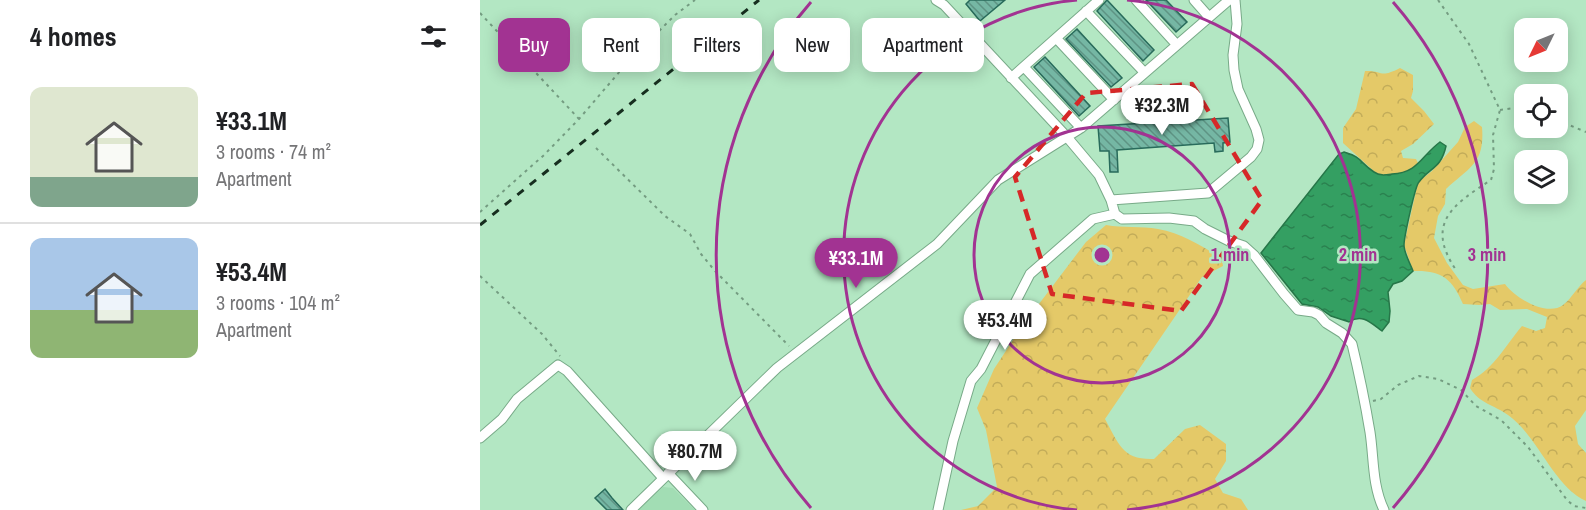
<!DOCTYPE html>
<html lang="en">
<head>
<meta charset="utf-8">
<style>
	:root { --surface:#fff; --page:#f6f6f6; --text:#202124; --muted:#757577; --line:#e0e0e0; --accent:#a23392 }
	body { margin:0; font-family:"Archivo Narrow",sans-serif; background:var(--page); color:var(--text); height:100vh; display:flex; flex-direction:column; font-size:22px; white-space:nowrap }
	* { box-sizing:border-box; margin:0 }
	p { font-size:20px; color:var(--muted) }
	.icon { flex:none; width:33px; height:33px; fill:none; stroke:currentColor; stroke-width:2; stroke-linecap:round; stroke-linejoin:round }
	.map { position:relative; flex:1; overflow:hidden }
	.panel { display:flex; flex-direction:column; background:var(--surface); width:480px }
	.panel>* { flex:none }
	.guide { position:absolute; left:18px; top:18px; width:570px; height:54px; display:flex; gap:12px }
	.needle { width:39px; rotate:227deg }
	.tools { position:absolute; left:1034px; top:18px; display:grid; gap:12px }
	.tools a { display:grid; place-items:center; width:54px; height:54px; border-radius:12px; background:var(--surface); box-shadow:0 3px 15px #0003; font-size:30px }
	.price { position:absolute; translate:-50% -51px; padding:0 14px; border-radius:21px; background:#fff; color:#222; font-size:20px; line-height:39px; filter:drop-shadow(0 2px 3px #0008) }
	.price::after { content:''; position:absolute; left:50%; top:36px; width:18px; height:14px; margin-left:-9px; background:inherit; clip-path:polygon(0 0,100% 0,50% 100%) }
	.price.selected { background:var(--accent); color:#fff }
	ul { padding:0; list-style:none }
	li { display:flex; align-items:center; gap:18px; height:150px; padding:0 30px }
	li+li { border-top:2px solid var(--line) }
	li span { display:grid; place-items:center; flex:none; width:168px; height:120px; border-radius:12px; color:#555 }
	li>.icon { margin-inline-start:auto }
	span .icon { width:72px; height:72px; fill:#fffc; stroke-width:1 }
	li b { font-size:26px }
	h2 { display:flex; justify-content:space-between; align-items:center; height:72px; padding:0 30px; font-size:26px }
	.chip { padding:0 21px; border-radius:12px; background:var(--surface); box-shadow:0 3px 15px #0003; font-size:21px; line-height:54px }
	.chip.selected { background:var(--accent); color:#fff }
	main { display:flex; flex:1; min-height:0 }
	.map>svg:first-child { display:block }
	.built { fill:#a2ddb4 }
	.forest { fill:url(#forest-crowns) }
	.water { fill:url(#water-ripples); stroke:#267648; stroke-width:1.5 }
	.building { fill:url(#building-back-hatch); stroke:#286b5b; stroke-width:1.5 }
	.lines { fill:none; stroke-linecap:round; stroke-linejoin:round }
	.street-casing { stroke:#78aa88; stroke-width:11 }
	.path { stroke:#749c81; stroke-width:2; stroke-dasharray:3 4.5; stroke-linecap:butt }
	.street { stroke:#fff; stroke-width:9 }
	.rail { stroke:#172e1f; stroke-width:3; stroke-dasharray:8 8; stroke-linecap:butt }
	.marked { fill:none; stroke:#d62828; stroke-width:4.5; stroke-dasharray:12 8; stroke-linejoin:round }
	.ring { fill:none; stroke:#a23392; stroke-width:3 }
	.centre { fill:#a23392; stroke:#b3e7c3; stroke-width:3 }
	.ring-label { font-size:18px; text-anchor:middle; font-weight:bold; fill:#a23392; stroke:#b3e7c3; stroke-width:5; stroke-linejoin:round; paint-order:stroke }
</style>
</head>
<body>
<main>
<section class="panel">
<h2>4 homes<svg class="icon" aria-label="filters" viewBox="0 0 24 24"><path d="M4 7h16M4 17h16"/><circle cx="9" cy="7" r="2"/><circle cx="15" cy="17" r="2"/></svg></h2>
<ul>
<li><span style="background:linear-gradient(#dfe7d0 75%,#7fa58c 0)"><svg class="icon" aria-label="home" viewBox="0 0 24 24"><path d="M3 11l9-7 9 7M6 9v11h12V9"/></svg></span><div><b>¥33.1M</b><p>3 rooms · 74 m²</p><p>Apartment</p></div></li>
<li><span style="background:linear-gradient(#a9c7e8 60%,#8fb573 0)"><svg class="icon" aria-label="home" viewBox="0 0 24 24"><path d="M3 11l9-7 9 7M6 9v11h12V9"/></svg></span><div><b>¥53.4M</b><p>3 rooms · 104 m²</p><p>Apartment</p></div></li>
</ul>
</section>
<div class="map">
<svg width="1106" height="510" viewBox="0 0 1106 510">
	<defs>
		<pattern id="forest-crowns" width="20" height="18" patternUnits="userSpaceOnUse" patternTransform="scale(1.5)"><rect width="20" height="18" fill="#e4c968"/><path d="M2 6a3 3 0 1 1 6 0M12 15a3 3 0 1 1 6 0" fill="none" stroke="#c2ac59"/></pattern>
		<pattern id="water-ripples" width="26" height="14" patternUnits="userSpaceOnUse" patternTransform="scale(1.5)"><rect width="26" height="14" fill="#349f62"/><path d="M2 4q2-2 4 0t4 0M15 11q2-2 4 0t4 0" fill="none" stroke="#2a814f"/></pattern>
		<pattern id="building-back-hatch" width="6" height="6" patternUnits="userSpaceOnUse" patternTransform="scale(1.5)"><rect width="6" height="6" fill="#75b7a4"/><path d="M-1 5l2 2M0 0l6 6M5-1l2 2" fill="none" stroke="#5e9484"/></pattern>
	</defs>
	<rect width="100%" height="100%" fill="#b3e7c3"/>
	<!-- built -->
	<path class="built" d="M183,487L193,488L215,510H158Z"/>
	<!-- forest -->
	<path class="forest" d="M920,68L933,75V91L931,98L944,111L954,124L933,144L921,151L923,158L936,159L939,165L925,174L898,175L863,143V128L876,109L885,71C903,70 899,79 920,68Z
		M994,121L1002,127C1005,163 990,167 966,189L965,204L958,216L954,238L967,263L983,285L993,289L1025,284C1035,298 1067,317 1083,305C1092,298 1097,287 1106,280V410L1095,426L1098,444L1106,453V501C1073,486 1058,436 1028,415C1014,405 999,403 990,388L992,380C1014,368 1026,345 1042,326L1056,331L1065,328L1067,317L1047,309L1020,310L1010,304L999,305L983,304C972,278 961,270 933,271L924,245L938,182L952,171L978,142L985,127Z
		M626,225C643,228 661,226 678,229C702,233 721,246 742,258L743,266L722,277L625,419C639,444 642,460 674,459L705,429L720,425L746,444V461L735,479L743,493L761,499L768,510H481L498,506L517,487L506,430L497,408L514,369L543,325L606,242Z"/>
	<!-- water -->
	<path class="water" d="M960,142L966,146C961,169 950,167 939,182C935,186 924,238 924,245C924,253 930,263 933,271L922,281L913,284L908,292L910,311L909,322L902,331C891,323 882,313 869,322L851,316L838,307L822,304L781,253L859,154L864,152C882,157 880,163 894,172C900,176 905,175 912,174C938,173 941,156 960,142Z"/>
	<!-- building -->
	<path class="building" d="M490,0H525L500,21L486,4Z
		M627,0L674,50L663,61L617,11Z
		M666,0H686L707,22L696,32Z
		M597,29L642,78L631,87L586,39Z
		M565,57L610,106L599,116L554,67Z
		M748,118L750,142L743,143V151L735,152L734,143L637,150L638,172H630L629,151H620L618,126Z
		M125,489L132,498L143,510H127L115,498Z"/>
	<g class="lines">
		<defs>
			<path id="street" d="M456,0L464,5L587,137L619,175L631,200L635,214L642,219L689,218L714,221L725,229L749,241L764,246L774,255L804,294L818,310L833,312L839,315L846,323L862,333L872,344C879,373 885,402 890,432C894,458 892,485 904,510
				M656,0L697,45
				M714,0L729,17
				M606,11L664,72
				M576,38L634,100
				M544,67L601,128
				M531,78L619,0
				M631,200L728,193L771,157L777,149L779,140L776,129L758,89L754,70L753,55L757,24L755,0
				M0,438L22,419L37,399L78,365L87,371L183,478
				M188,473L223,510
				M151,510L297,368L457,244L518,180L601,128L749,0
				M458,510L473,441L491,381L501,369L550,274L613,219L635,214"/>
		</defs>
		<!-- street casing -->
		<use href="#street" class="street-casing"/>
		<!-- path -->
		<path class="path" d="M958,0L989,44L1020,110L1013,135L1014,169L1011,180C972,205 945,224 976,270
			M0,13L99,119
			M1020,110L1034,108L1044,110
			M1077,120L1106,132
			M116,148L185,216L210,234L221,254L235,271L309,346
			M0,212L64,155L99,119L147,63L195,15L215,0
			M0,276L62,334L80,356
			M893,401L901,399L918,385L939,376L958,379L981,390L996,406L1021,420L1048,447L1087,500L1094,506L1106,508"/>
		<!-- street -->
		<use href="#street" class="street"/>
		<!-- rail -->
		<path class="rail" d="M0,225L279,0"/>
	</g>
	<!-- marked area -->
	<path class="marked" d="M712,84L782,200L701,311L572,294L535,177L606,93Z"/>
	<!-- distance rings -->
	<g class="ring">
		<circle cx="622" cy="255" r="128"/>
		<path d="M597 510A256 256 0 0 1 597 0M647 0A256 256 0 0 1 647 510"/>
		<path d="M331 508A385 385 0 0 1 331 2M913 2A385 385 0 0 1 913 508"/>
	</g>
	<circle cx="622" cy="255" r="9" class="centre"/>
	<g class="ring-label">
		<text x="750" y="261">1 min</text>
		<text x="878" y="261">2 min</text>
		<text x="1007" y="261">3 min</text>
	</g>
</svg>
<div class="tools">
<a><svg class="needle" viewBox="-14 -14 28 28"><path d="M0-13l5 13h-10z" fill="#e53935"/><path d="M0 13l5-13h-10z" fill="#757577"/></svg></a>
<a><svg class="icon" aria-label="locate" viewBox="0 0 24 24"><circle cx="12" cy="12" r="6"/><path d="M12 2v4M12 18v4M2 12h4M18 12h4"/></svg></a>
<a><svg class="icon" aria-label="layers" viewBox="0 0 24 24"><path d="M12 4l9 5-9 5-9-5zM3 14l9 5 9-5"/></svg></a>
</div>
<b class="price" style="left:682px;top:136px">¥32.3M</b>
<b class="price selected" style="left:376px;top:289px">¥33.1M</b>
<b class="price" style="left:525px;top:351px">¥53.4M</b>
<b class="price" style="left:215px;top:482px">¥80.7M</b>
<div class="guide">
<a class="chip selected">Buy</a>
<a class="chip">Rent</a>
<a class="chip">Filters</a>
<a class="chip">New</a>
<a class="chip">Apartment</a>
</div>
</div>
</main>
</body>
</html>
